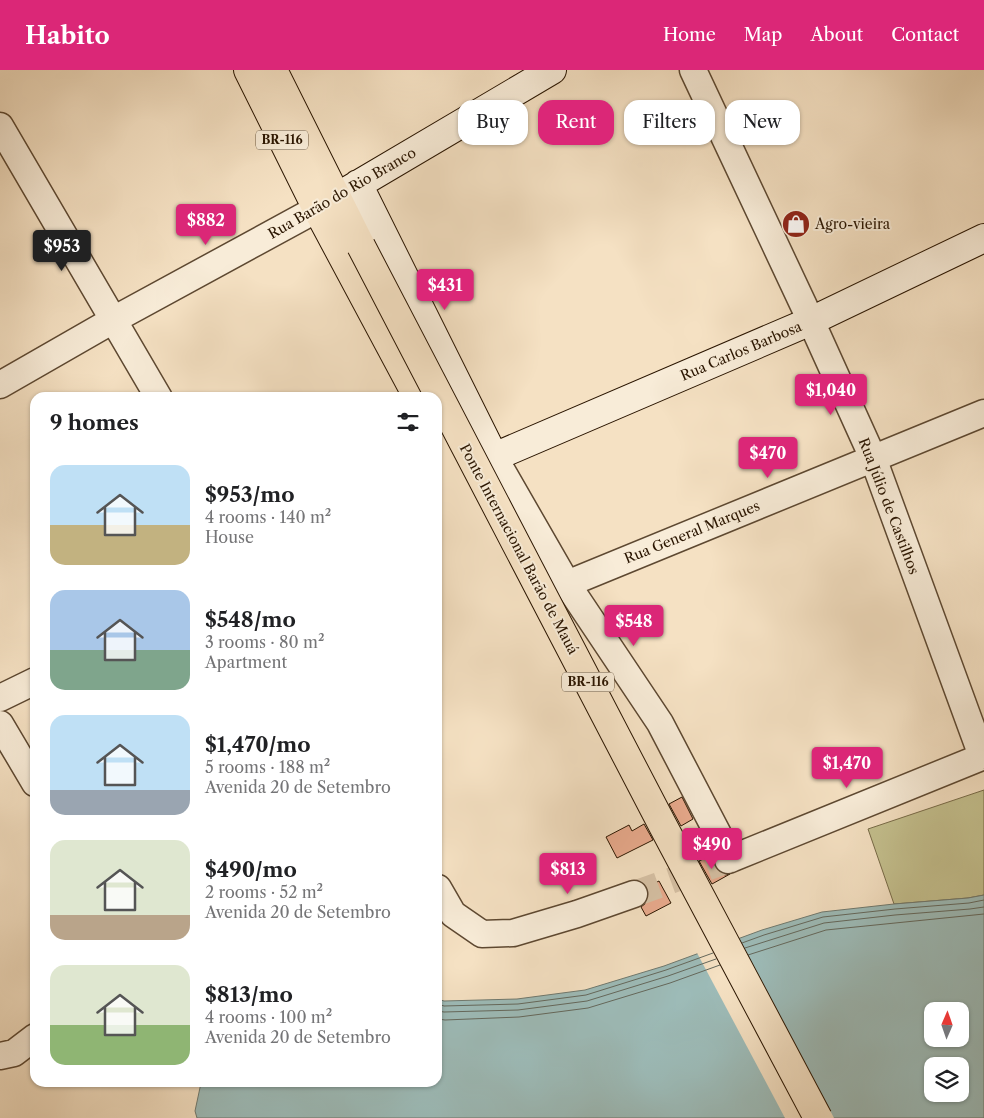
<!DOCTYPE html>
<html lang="en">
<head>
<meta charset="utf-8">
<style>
	:root { --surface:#fff; --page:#f6f6f6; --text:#202124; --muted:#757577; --accent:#db2777 }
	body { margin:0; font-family:"Libre Caslon Text",serif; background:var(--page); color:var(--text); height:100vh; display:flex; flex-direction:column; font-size:19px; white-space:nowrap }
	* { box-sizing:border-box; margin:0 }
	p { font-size:16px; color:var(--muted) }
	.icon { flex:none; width:28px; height:28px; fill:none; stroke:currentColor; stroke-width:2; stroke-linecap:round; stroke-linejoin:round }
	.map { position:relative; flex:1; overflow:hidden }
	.details { position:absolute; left:30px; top:322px; width:412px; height:695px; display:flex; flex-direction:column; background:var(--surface); border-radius:15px; box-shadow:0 1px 4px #0004 }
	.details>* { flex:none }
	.banner { position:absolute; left:458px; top:30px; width:451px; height:45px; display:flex; gap:10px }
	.needle { width:32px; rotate:2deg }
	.fabs { position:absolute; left:924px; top:932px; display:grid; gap:10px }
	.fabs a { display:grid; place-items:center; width:45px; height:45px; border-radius:10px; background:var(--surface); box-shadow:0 1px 4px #0004; font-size:25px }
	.price { position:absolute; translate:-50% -42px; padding:0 11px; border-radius:5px; background:var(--accent); color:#fff; font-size:16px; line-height:32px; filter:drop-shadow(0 1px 2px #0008) }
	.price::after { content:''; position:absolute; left:50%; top:30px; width:15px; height:11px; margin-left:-8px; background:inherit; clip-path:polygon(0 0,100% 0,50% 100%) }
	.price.current { background:#222; color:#fff }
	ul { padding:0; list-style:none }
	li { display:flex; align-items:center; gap:15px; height:125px; padding:0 20px }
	li span { display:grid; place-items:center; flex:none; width:140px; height:100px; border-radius:15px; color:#555 }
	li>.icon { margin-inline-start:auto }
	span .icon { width:60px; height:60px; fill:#fffc; stroke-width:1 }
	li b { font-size:21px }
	h2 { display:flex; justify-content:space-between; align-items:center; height:60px; padding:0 20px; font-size:21px }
	.chip { padding:0 18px; border-radius:15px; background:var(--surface); box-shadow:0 1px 4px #0004; font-size:18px; line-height:45px }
	.chip.current { background:var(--accent); color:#fff }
	header { display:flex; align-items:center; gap:30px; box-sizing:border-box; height:70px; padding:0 25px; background:var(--accent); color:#fff }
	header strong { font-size:24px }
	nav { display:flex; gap:28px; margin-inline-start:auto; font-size:18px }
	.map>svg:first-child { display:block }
	.green { fill:#c4c08e; stroke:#776a47 }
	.water { fill:#9dbcb9; stroke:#6f796f; fill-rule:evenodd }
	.pier { fill:#f5e1c3 }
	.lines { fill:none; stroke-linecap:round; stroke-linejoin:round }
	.shore { stroke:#64685c; stroke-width:1 }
	.building { fill:#eaab8e; stroke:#2a1500 }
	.street-tunnel { stroke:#d7c2a6; stroke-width:26; stroke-dasharray:26 13; stroke-linecap:butt }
	.street-casing { stroke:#5d4831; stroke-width:29 }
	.secondary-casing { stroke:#2a1500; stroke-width:30 }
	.highway-casing { stroke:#2a1500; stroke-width:30 }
	.street { stroke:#f8ecd8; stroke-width:26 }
	.secondary { stroke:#f8ecd8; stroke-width:28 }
	.highway { stroke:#f5e1c3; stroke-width:28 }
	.highway-bridge-casing { stroke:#2a1500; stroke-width:30; stroke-linecap:butt }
	.highway-bridge { stroke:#f5e1c3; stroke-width:28 }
	.labels { text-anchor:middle; stroke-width:4; stroke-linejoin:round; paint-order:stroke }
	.shield { fill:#f8ecd8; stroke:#685641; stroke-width:1 }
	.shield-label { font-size:12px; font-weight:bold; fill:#2a1500 }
	.street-label { font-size:14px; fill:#2a1500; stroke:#f8ecd8 }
	.poi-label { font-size:14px; fill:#2a1500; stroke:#f8ecd8; text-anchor:start }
</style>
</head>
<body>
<header>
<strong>Habito</strong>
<nav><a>Home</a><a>Map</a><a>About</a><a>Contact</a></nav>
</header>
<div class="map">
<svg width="984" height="1048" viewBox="0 0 984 1048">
	<rect width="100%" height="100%" fill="#f5e1c3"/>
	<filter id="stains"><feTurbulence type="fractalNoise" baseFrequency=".004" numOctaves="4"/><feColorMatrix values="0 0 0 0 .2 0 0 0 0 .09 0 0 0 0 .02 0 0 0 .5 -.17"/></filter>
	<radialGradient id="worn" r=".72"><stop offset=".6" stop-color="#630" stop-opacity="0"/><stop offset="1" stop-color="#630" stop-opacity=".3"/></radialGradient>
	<!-- green -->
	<path class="green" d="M984,720V825L968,828L894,834L868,759Z"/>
	<!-- water -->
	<path class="water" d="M984,825V1048H197L195,1041L201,1013L438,1012V929L444,931L517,929L585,920L664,896L762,860L822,842L894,834L968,828ZM932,941H960V969H932ZM932,996H960V1024H932Z"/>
	<!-- pier -->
	<path class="pier" d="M738,866L834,1048H785L696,881Z"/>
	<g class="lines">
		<!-- shore -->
		<path class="shore" d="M742,873L764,865L823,847L895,839L969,833L984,830
			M745,878L824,853L895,845L970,839L984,837
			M748,885L826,860L984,844
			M438,934L444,936L518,934L586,925L666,900L713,883
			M438,941L444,942L518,940L587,931L668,906L716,889
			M438,949L445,950L519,947L588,938L670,913L720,895"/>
	</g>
	<!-- building -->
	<path class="building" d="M682,727L693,749L681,756L669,734Z
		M644,754L653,770L617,788L606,767L629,755L632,761Z
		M712,785L713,787L714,795L718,801L725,805L730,804L712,814L699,791Z
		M659,811L671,833L646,846L641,837L646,833L649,827L647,817Z"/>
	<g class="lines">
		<!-- street-tunnel -->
		<path class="street-tunnel" d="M634,824L728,790"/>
		<defs>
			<path id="street" d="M693,0L811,251L873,388L982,686
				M0,56L159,328
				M0,315L115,249L317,139
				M494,387L567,514L660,653L731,789
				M567,514L984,343
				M0,628L35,611
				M0,654L35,713
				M728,790L984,686
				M438,818L453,844L482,864L513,863L577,844L634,824
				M0,986L14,983L35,967"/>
			<path id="secondary" d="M358,114L494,387L811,251L984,168
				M342,124L552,0"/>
			<path id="highway" d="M248,0L317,139L418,328
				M273,0L361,176"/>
		</defs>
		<!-- street casing -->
		<use href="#street" class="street-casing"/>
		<!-- secondary casing -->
		<use href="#secondary" class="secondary-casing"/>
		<!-- highway casing -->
		<use href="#highway" class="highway-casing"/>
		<!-- street -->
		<use href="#street" class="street"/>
		<!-- secondary -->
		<use href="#secondary" class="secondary"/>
		<!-- highway -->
		<use href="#highway" class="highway"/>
		<defs>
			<path id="highway-bridge" d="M361,176L662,754L818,1048"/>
		</defs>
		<!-- highway-bridge casing -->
		<use href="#highway-bridge" class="highway-bridge-casing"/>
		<!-- highway-bridge -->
		<use href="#highway-bridge" class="highway-bridge"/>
	</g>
	<!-- icons -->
	<defs>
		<symbol id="shop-disc" viewBox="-11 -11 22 22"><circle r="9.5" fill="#8f2418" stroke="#f8ecd8"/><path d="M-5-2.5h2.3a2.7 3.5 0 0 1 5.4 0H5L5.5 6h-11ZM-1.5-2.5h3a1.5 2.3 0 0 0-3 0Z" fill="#fff"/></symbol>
	</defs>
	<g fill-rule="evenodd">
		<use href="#shop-disc" x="780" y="138" width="32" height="32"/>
	</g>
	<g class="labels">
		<!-- shield labels -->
		<g class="shield">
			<rect x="256" y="60.5" width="52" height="19" rx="4"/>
			<rect x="562" y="602.5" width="52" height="19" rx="4"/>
		</g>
		<g class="shield-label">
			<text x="282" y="74">BR-116</text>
			<text x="588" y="616">BR-116</text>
		</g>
		<!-- street labels -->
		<g class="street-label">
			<text transform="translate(342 123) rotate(-30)" y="5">Rua Barão do Rio Branco</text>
			<text transform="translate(741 281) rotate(-23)" y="5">Rua Carlos Barbosa</text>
			<text transform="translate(889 436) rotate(69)" y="5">Rua Júlio de Castilhos</text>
			<text transform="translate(692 462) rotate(-22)" y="5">Rua General Marques</text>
			<text transform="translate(519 479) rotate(62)" y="5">Ponte Internacional Barão de Mauá</text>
		</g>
		<!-- poi labels -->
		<g class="poi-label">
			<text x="815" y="159">Agro-vieira</text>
		</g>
	</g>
	<rect width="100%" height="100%" filter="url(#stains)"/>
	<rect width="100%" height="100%" fill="url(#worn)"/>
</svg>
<div class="fabs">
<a><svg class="needle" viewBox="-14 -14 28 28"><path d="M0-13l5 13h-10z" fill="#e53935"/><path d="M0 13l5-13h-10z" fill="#757577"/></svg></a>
<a><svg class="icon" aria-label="layers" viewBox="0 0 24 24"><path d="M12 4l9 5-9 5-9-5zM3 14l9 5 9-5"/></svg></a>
</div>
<b class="price" style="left:206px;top:176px">$882</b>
<b class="price current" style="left:62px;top:202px">$953</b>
<b class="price" style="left:445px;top:241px">$431</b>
<b class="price" style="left:831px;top:346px">$1,040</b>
<b class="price" style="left:768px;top:409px">$470</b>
<b class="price" style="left:634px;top:577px">$548</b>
<b class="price" style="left:847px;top:719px">$1,470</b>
<b class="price" style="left:712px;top:800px">$490</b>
<b class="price" style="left:568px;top:825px">$813</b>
<div class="banner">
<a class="chip">Buy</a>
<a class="chip current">Rent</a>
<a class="chip">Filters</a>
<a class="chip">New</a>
</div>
<section class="details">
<h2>9 homes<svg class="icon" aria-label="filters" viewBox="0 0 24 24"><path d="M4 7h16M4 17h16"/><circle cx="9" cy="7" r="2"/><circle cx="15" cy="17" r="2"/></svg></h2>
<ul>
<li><span style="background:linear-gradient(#bfe0f5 60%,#c2b280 0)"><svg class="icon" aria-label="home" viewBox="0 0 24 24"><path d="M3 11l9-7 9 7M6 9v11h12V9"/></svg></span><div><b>$953/mo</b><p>4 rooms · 140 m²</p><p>House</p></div></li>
<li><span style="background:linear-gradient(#a9c7e8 60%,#7fa58c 0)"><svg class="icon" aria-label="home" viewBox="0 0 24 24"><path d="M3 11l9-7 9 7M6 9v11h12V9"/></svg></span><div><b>$548/mo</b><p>3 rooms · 80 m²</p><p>Apartment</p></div></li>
<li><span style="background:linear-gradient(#bfe0f5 75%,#9aa5b1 0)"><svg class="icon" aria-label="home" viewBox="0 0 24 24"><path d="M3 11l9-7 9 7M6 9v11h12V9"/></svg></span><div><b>$1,470/mo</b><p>5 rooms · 188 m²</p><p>Avenida 20 de Setembro</p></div></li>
<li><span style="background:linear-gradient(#dfe7d0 75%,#b9a48a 0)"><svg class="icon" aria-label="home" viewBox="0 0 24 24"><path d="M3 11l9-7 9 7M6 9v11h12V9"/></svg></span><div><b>$490/mo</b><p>2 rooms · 52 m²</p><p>Avenida 20 de Setembro</p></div></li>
<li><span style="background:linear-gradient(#dfe7d0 60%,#8fb573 0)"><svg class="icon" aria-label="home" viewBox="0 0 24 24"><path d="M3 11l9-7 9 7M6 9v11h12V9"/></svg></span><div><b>$813/mo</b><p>4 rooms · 100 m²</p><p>Avenida 20 de Setembro</p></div></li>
</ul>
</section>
</div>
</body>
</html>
